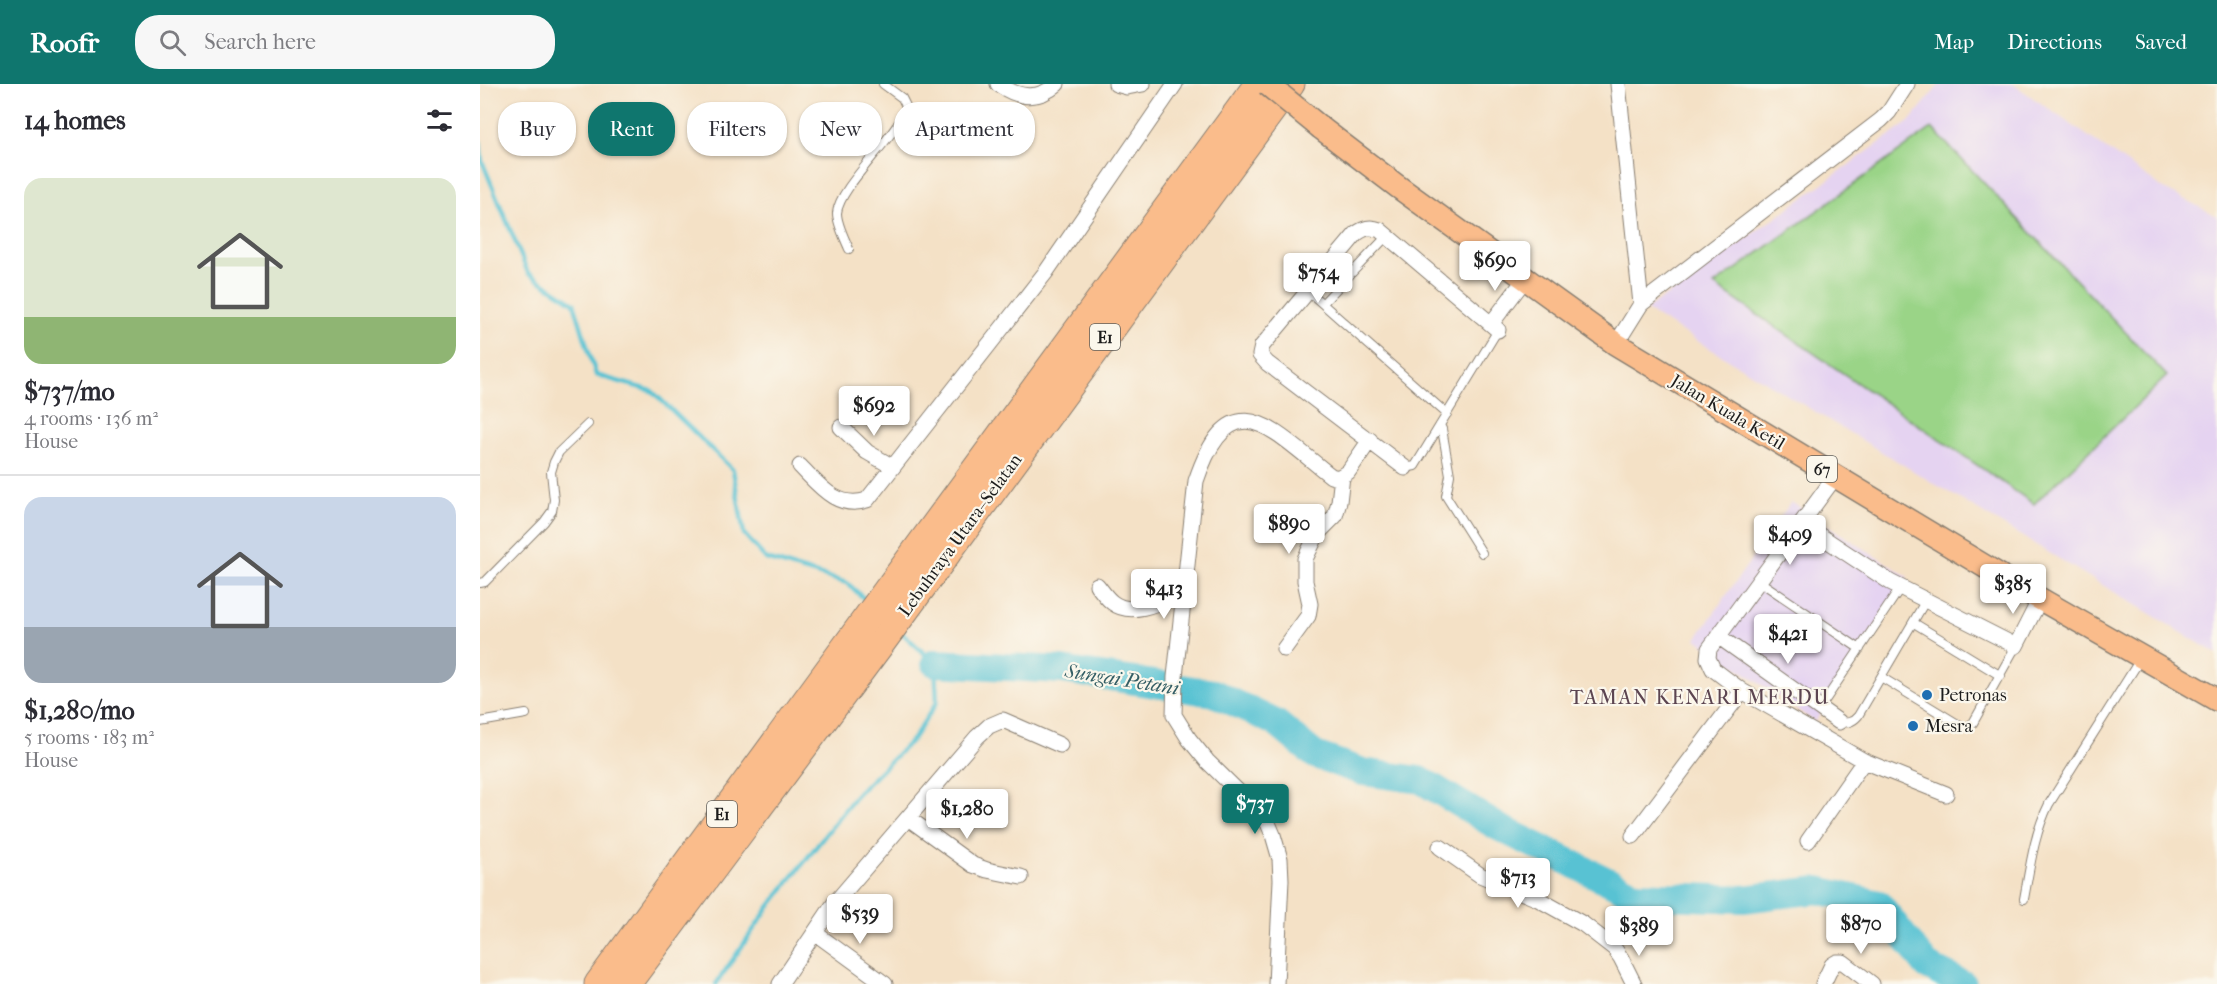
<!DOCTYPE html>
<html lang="en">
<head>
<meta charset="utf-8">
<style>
	:root { --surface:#fff; --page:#f7f7f7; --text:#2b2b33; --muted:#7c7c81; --line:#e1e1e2; --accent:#0f766e }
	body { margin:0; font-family:"IM FELL French Canon",serif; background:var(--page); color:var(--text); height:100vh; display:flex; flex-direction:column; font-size:22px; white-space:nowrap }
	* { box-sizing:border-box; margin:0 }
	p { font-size:20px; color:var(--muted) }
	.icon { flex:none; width:33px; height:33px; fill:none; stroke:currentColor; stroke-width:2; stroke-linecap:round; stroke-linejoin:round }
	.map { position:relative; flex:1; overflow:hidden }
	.drawer { display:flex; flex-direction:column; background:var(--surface); width:480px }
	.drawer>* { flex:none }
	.top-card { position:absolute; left:18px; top:18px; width:570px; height:54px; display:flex; gap:12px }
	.price { position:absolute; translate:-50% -51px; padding:0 14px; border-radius:6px; background:#fff; color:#222; font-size:20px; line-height:39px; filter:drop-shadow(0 2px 3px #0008) }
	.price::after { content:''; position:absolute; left:50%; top:36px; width:18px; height:14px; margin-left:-9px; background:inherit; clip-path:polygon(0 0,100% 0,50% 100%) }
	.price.active { background:var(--accent); color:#fff }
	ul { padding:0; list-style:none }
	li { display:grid; align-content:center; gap:12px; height:318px; padding:0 24px }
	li+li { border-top:2px solid var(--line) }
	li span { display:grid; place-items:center; height:186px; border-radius:18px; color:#555 }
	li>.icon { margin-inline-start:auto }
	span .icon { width:108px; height:108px; fill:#fffc; stroke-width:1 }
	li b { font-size:26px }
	h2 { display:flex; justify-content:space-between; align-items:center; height:72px; padding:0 24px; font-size:26px }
	.chip { padding:0 21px; border-radius:24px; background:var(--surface); box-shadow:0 2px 4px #0004; font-size:21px; line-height:54px }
	.chip.active { background:var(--accent); color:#fff }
	header { display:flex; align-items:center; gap:36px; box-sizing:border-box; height:84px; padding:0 30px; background:var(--accent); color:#fff }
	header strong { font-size:28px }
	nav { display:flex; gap:33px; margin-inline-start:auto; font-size:21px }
	.search { width:420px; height:54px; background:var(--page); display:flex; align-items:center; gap:15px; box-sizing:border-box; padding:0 21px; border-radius:24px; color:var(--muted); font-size:22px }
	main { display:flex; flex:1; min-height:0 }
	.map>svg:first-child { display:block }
	.built { fill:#e5d3f1 }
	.green { fill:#9ad487; stroke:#5b7852; stroke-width:1.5 }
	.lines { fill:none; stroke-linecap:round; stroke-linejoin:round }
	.stream { stroke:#58c2d3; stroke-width:4.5 }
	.river { stroke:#58c2d3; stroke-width:28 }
	.lane-casing { stroke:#887e71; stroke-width:10 }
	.street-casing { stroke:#887e71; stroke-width:17 }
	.primary-casing { stroke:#887e71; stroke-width:25 }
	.highway-casing { stroke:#887e71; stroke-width:29 }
	.lane { stroke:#fff; stroke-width:8 }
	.street { stroke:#fff; stroke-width:15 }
	.primary { stroke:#fabc8b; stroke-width:22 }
	.highway { stroke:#fabc8b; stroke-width:27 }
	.primary-bridge-casing { stroke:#887e71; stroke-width:25; stroke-linecap:butt }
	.primary-bridge { stroke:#fabc8b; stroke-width:22 }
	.poi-dot { fill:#1f6fb2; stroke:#fbf7ec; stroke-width:2 }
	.labels { text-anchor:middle; stroke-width:4.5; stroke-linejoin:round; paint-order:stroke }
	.shield { fill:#fbf7ec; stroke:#5f5e5a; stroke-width:1.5 }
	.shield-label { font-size:16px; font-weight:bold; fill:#1c1c1c }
	.street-label { font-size:18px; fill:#1c1c1c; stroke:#fbf7ec }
	.poi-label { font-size:18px; fill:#1c1c1c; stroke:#fbf7ec; text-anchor:start }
	.water-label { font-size:20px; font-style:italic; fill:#345e65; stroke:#fbf7ec }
	.neighbourhood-label { font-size:20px; letter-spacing:1.5px; fill:#5c4551; stroke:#fbf7ec }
</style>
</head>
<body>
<header>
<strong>Roofr</strong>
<div class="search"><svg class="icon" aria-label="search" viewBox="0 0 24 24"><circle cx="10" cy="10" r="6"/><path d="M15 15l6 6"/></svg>Search here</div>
<nav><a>Map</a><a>Directions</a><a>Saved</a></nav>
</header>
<main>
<section class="drawer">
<h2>14 homes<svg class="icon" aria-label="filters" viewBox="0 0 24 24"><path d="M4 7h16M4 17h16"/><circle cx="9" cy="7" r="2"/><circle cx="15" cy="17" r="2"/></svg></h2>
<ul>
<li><span style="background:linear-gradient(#dfe7d0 75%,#8fb573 0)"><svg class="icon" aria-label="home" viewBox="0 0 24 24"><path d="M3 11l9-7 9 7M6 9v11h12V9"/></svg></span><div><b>$737/mo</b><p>4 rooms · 136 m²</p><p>House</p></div></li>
<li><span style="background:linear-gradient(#c9d6e8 70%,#9aa5b1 0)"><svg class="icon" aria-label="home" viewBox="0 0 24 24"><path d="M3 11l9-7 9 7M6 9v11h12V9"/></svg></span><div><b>$1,280/mo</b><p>5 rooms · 183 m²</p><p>House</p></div></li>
</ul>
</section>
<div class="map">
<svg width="1737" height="900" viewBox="0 0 1737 900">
	<rect width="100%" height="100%" fill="#fbf7ec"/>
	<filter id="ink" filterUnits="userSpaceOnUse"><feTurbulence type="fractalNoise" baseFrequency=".0167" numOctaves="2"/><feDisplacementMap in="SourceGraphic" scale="12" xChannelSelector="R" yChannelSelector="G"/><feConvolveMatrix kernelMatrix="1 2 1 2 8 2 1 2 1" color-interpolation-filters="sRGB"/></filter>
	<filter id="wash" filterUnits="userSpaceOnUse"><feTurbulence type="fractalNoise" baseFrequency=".008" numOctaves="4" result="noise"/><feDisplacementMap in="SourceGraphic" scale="24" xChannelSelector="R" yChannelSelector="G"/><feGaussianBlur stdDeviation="1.35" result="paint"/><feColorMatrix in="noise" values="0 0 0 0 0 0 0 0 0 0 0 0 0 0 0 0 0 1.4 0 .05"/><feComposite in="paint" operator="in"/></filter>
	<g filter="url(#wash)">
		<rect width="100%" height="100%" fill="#f4e1c6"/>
		<!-- built -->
		<path class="built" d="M1460,0H1533L1684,105L1737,132V570L1166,226L1429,38Z
			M1311,418L1428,493L1335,638L1216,555Z"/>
		<!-- green -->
		<path class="green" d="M1452,44L1687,292L1554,420L1234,201Z"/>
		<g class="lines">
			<!-- stream -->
			<path class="stream" d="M0,58L2,77L48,189L94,219L116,291L172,307L253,386L264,450L286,475L367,499L387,517
				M236,900L289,823L378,709L433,655L457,618L455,579L420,547"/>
			<!-- river -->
			<path class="river" d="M455,579L582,586L734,609L796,639L835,671L883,688L941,696L1018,743L1156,811L1263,815L1338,806L1399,820L1447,882L1483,900"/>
		</g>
	</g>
	<g filter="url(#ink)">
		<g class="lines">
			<defs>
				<path id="lane" d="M369,165C365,155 357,140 357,129C359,103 414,55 427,24L422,14L403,0
					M828,207L967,330
					M843,219L907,152
					M960,341L962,345L970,391L966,412L1002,469
					M925,384L935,382L1018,246
					M1279,497L1380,565
					M0,499L5,498L64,438L72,427L74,416L71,388L74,378L79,368L108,340
					M1434,539L1521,592
					M1401,593L1481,642L1487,643L1493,639L1536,562
					M1340,624L1421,503
					M0,638L46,630
					M1359,638C1367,639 1372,639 1378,632L1446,516
					M1544,815C1550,783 1554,750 1569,720L1661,574"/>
				<path id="street" d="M518,0C538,14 558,17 577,0
					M636,0L647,3L663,0
					M1138,0L1161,220
					M1011,240L1045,195
					M1136,260L1161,220L1401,36L1409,28L1427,0
					M361,343L387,368L413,383
					M320,382C339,401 357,426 387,416L566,188L695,0
					M925,384L787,279L780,271L782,262L876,150C884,144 890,142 900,146L1018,246
					M1355,393L1229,565L1228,574L1233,585L1262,607L1384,677L1466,710
					M1321,439L1410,498L1536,562L1560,515
					M617,501C622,507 627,515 633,519C653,534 684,516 703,508
					M1238,552L1359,638
					M804,565L828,532L830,520L825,497V475L837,450L855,432L859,418L862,392
					M428,734L493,781L507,786L541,793
					M1153,752L1262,607
					M1328,757L1384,677
					M960,763L1000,791L1058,815L1103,840L1134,864L1141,874L1154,900
					M335,849L405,900
					M300,900L354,820L497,653L509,642L523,636L580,661
					M796,900L801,796L800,775L793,751L788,739L780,729L727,677L709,655L694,631L695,593L716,397C751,293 793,347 851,392L858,394L868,388L890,356
					M1343,900L1352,881L1357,878H1363L1392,900"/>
				<path id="primary" d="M841,44L917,102L1136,260L1539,503L1737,616"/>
				<path id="highway" d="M118,900L778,0
					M147,900L403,557L811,0"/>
			</defs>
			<!-- lane casing -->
			<use href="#lane" class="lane-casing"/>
			<!-- street casing -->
			<use href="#street" class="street-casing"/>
			<!-- primary casing -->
			<use href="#primary" class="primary-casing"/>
			<!-- highway casing -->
			<use href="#highway" class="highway-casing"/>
			<!-- lane -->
			<use href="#lane" class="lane"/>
			<!-- street -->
			<use href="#street" class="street"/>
			<!-- primary -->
			<use href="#primary" class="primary"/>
			<!-- highway -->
			<use href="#highway" class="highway"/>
			<defs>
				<path id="primary-bridge" d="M787,0L841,44"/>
			</defs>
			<!-- primary-bridge casing -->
			<use href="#primary-bridge" class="primary-bridge-casing"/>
			<!-- primary-bridge -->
			<use href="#primary-bridge" class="primary-bridge"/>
		</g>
	</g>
	<!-- markers -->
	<g class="poi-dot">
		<circle cx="1447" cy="611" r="6"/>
		<circle cx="1433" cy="642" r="6"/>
	</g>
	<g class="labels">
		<!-- shield labels -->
		<g class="shield">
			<rect x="610" y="240" width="30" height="26" rx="4.5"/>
			<rect x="1327" y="372" width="30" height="26" rx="4.5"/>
			<rect x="227" y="717" width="30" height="26" rx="4.5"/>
		</g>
		<g class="shield-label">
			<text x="625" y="259">E1</text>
			<text x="1342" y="391">67</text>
			<text x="242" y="736">E1</text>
		</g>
		<!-- street labels -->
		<g class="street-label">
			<text transform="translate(1248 328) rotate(31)" y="6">Jalan Kuala Ketil</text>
			<text transform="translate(480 451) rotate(-54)" y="6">Lebuhraya Utara–Selatan</text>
		</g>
		<!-- poi labels -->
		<g class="poi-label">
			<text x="1459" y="617">Petronas</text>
			<text x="1445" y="648">Mesra</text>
		</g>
		<!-- water labels -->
		<g class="water-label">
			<text transform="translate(642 595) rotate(9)" y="7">Sungai Petani</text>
		</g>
		<!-- neighbourhood labels -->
		<g class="neighbourhood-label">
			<text x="1220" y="620">TAMAN KENARI MERDU</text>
		</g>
	</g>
</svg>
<b class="price" style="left:1015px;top:208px">$690</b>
<b class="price" style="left:838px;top:220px">$754</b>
<b class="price" style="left:394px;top:353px">$692</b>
<b class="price" style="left:809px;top:471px">$890</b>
<b class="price" style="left:1310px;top:482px">$409</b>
<b class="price" style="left:1533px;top:531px">$385</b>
<b class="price" style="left:684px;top:536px">$413</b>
<b class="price" style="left:1308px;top:581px">$421</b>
<b class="price active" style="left:775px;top:751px">$737</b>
<b class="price" style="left:487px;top:756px">$1,280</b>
<b class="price" style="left:1038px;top:825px">$713</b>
<b class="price" style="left:380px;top:861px">$539</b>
<b class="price" style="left:1381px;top:871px">$870</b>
<b class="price" style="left:1159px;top:873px">$389</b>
<div class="top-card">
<a class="chip">Buy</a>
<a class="chip active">Rent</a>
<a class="chip">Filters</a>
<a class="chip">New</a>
<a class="chip">Apartment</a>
</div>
</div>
</main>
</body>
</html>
